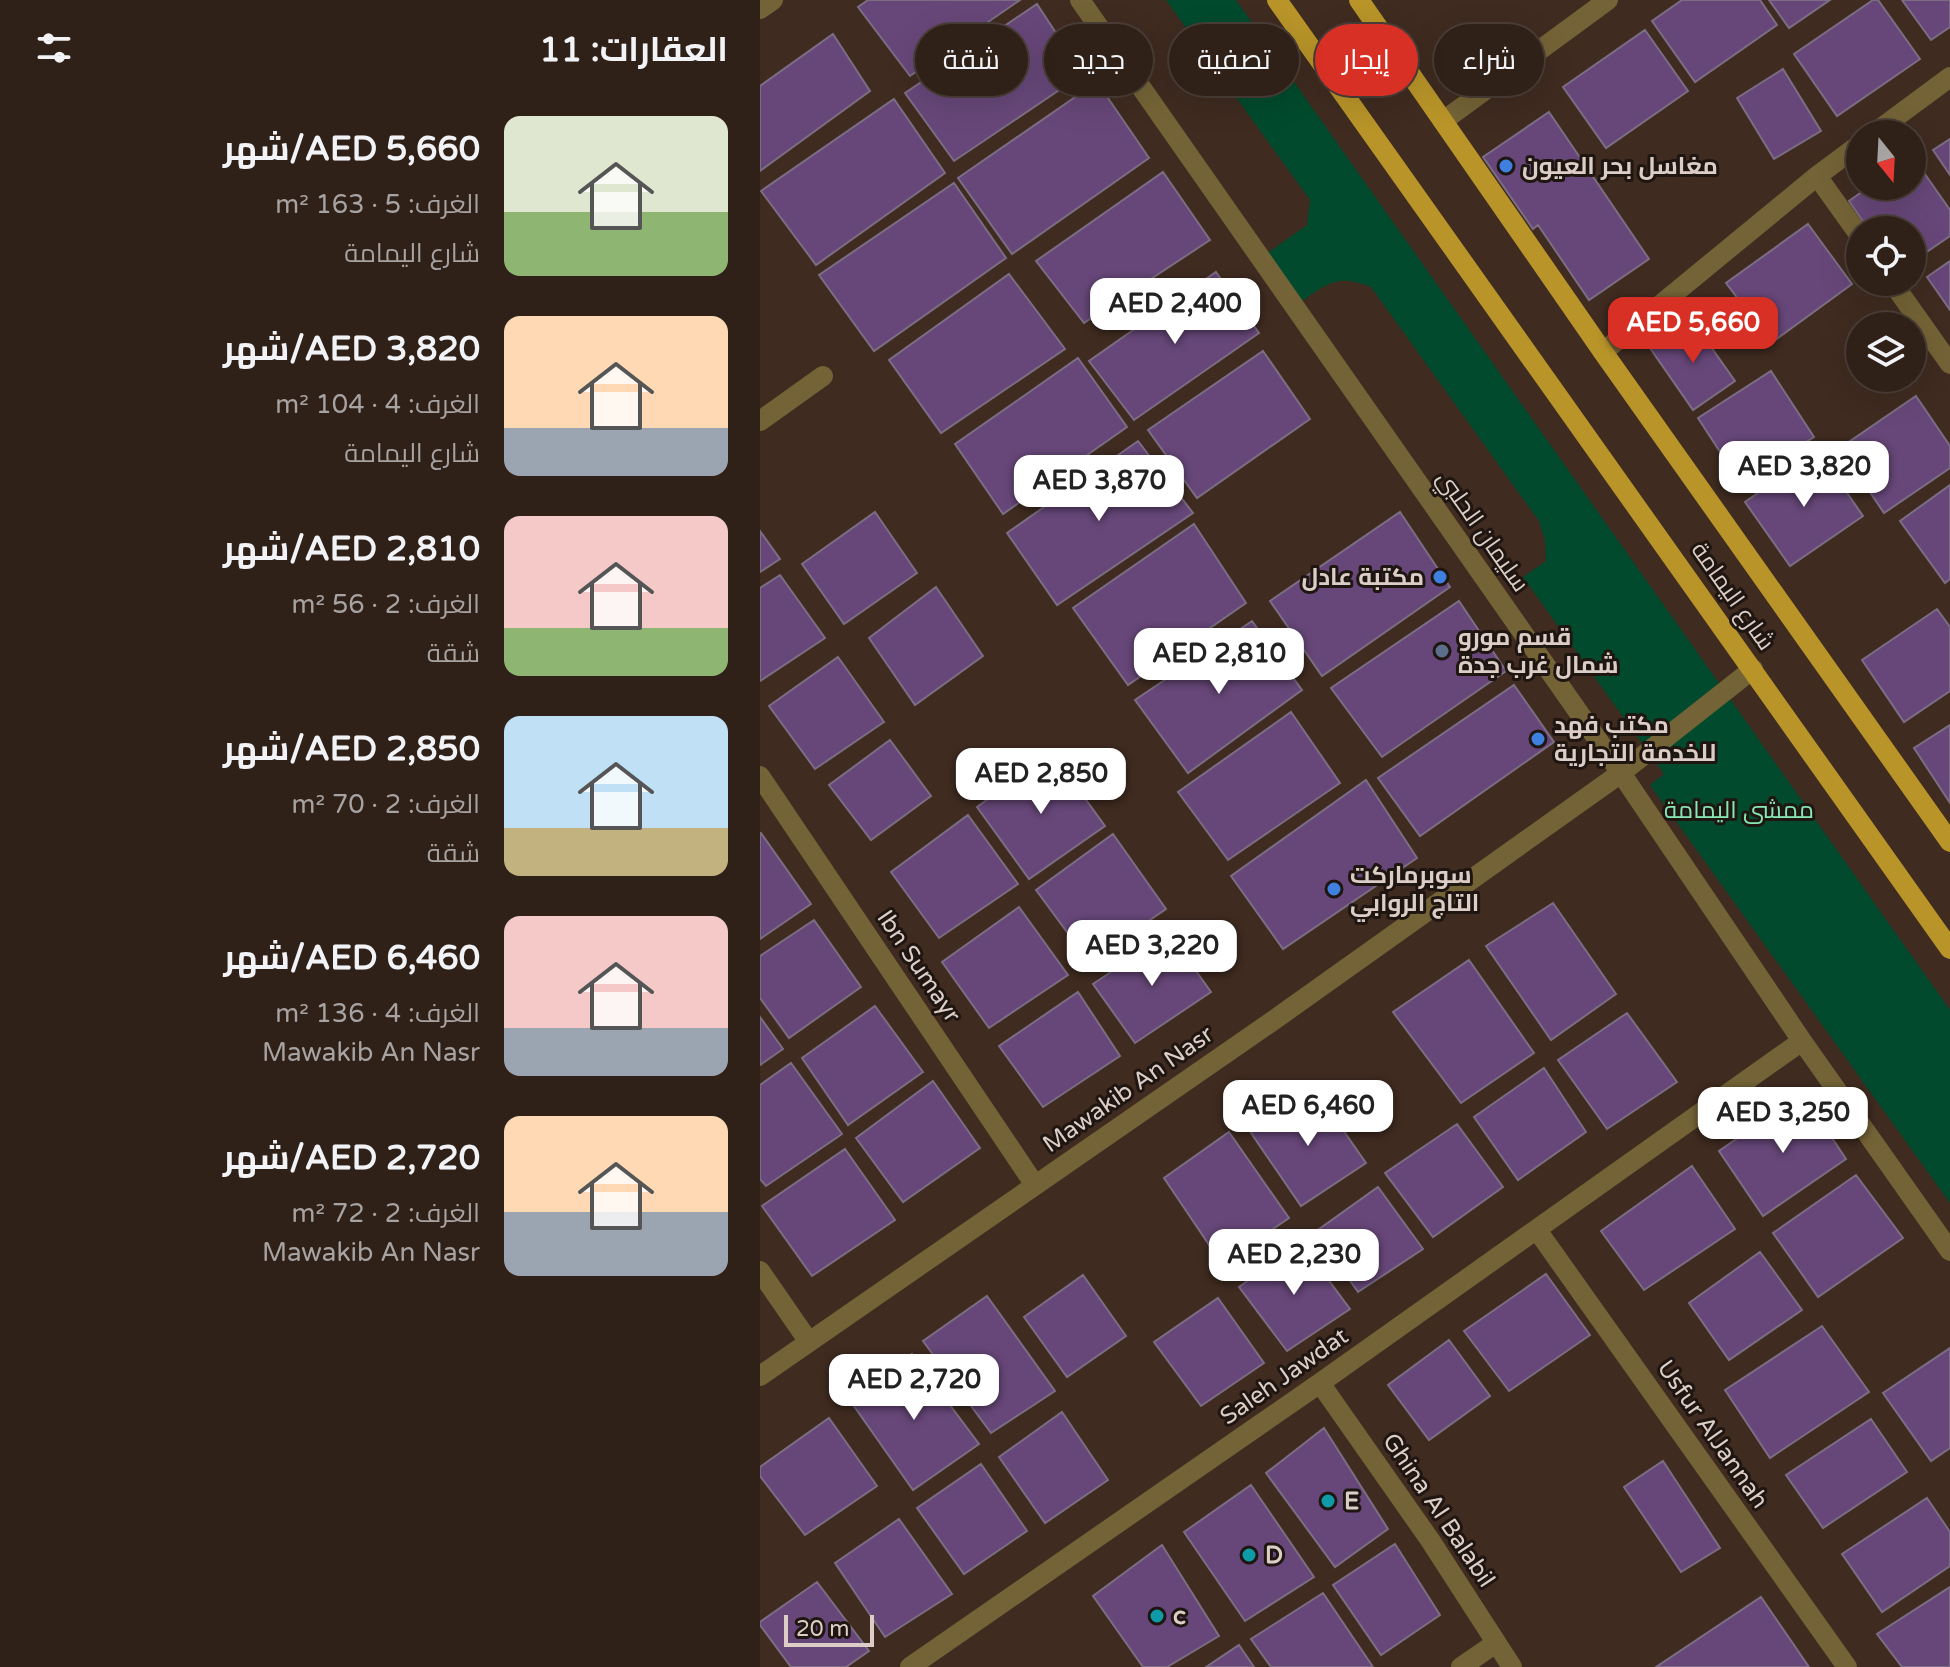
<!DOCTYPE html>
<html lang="ar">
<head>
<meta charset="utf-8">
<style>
	:root { --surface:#2f2018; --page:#3b2d25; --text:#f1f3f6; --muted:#a7a3a2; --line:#4a3e37; --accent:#d93025 }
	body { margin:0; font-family:"Varela Round",Cairo,sans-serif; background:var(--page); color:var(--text); direction:rtl; height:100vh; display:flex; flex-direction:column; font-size:30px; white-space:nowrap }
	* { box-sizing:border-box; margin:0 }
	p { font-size:26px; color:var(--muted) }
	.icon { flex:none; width:44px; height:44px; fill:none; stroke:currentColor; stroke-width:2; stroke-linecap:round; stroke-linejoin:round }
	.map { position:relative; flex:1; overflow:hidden; direction:ltr }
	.side { display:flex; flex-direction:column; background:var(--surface); width:760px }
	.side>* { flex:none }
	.top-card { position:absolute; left:24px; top:24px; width:760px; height:72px; direction:rtl; display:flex; gap:16px }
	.needle { width:52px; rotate:162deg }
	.buttons { position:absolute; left:1086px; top:120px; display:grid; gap:16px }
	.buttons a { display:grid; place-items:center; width:80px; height:80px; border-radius:50%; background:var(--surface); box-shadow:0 8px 32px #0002,0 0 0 2px var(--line); font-size:40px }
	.scale { position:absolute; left:24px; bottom:20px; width:90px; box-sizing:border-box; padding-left:8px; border:4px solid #dccec7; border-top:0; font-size:22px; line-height:28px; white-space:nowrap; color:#dccec7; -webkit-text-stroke:6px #1f1611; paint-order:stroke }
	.price { position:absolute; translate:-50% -68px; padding:0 18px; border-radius:16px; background:#fff; color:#222; font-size:26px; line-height:52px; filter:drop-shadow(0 2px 4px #0008) }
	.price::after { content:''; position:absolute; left:50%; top:48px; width:24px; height:18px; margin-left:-12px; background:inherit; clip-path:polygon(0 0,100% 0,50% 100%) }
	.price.on { background:var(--accent); color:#fff }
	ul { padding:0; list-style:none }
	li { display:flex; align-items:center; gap:24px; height:200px; padding:0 32px }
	li span { display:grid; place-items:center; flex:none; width:224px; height:160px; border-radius:16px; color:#555 }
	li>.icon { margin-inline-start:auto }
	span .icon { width:96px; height:96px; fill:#fffc; stroke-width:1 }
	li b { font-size:34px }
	h2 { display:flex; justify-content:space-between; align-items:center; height:96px; padding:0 32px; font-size:34px }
	.pill { padding:0 28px; border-radius:36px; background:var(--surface); box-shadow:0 8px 32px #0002,0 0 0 2px var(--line); font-size:28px; line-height:72px }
	.pill.on { background:var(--accent); color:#fff }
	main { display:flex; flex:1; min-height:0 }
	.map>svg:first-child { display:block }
	.green { fill:#014a2d }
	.building { fill:#674779; stroke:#7b6d83; stroke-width:2 }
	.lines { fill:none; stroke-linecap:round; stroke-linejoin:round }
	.minor { stroke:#746336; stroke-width:20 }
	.major { stroke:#b89429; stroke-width:20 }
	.shop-dot { fill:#3f7fe0; stroke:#1f1611; stroke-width:3 }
	.service-dot { fill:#5c6f8a; stroke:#1f1611; stroke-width:3 }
	.culture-dot { fill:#0f9aa8; stroke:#1f1611; stroke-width:3 }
	.labels { text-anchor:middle; stroke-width:6; stroke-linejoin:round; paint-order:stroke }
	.poi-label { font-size:24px; font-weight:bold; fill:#dccec7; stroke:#1f1611; text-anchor:start }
	.street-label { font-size:24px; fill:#dccec7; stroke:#1f1611 }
	.park-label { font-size:24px; fill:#87e8b4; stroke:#1f1611 }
</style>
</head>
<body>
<main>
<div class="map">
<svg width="1190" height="1667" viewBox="0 0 1190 1667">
	<rect width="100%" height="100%" fill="#3f2b20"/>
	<!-- green -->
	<path class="green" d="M406,0H476L1190,1010V1203L890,785L904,774L763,577L786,561L785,540L779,521L611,287C579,274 568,282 541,302L506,254L547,225L550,200Z"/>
	<!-- building -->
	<path class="building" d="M108,0H260L150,76L98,7Z
		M922,0H1000L1017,25L935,82L892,21Z
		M1009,0H1070L1029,28Z
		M1113,0H1118L1160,59L1077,116L1034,54Z
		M1142,0H1190V27L1171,40Z
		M277,4L323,74L194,161L145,93Z
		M885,30L928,91L846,148L803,87Z
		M73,34L110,91L0,171V86Z
		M1023,69L1061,131L1014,159L977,98Z
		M337,82L389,158L252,254L198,178Z
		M134,99L185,173L56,265L1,191Z
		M789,112L889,259L829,300L778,225L773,229L723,157Z
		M1190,139V175L1173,150Z
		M1153,157L1190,210V236L1152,262V230H1109L1089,201L1110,186H1152Z
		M403,172L450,240L324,323L276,261Z
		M194,183L246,258L114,351L59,275Z
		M1048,224L1092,284L1011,343L966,283Z
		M1190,261V310L1167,277Z
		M456,272L499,333L374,420L329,361Z
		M249,274L305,349L181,433L129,360Z
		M932,320L975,381L933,410L890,348Z
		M503,351L550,419L437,498L388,430Z
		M318,358L367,427L243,514L195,444Z
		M1011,371L1054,437L981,484L938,418Z
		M1156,396L1190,446V468L1124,513L1080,448Z
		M378,441L433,513L297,605L247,533Z
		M1058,451L1103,516L1030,566L985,502Z
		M1190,485V579L1185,583L1140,521Z
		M115,512L157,573L84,624L42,564Z
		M640,512L690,587L562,676L510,601Z
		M434,524L486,603L368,685L313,608Z
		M0,531L20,559L0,572Z
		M20,575L65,638L0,681V588Z
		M176,587L223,656L155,705L109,638Z
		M699,601L746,671L622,757L571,688Z
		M1177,609L1190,627V691L1144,722L1102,660Z
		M492,621L542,690L428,773L375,700Z
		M78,657L124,722L55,769L9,706Z
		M754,685L794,742L660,836L618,778Z
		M531,712L580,783L468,860L418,792Z
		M1190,725V803L1154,748Z
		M130,740L171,796L111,840L69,785Z
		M292,753L345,826L269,879L217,807Z
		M606,780L657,858L523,949L471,876Z
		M208,815L258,884L179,938L131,872Z
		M1,833L51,904L0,939V834Z
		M353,834L406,909L329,962L276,890Z
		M793,903L856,994L791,1040L726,946Z
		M259,907L308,975L229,1028L182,962Z
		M54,920L101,987L29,1038L0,998V956Z
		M409,933L451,992L375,1043L333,984Z
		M709,960L774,1053L701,1103L633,1012Z
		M318,992L360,1056L283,1107L239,1046Z
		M115,1006L163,1072L88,1125L42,1058Z
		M867,1013L917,1082L847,1129L798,1060Z
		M0,1017L23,1049L0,1065Z
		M31,1063L82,1134L6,1186L0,1179V1085Z
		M784,1068L826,1132L758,1180L714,1117Z
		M173,1081L220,1148L143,1202L96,1138Z
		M555,1090L606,1163L541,1206L491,1133Z
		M1042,1093L1086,1159L1003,1216L959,1151Z
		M697,1124L743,1187L673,1237L625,1173Z
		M469,1132L529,1218L462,1264L404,1178Z
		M85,1149L135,1220L52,1276L2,1206Z
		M932,1166L975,1229L884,1290L841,1231Z
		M1096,1175L1143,1238L1058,1297L1013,1233Z
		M618,1187L663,1249L598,1292L555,1232Z
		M541,1243L590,1309L527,1351L479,1287Z
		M1000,1252L1042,1310L969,1360L929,1303Z
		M786,1274L830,1335L749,1391L704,1331Z
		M323,1275L366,1336L307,1377L264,1317Z
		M227,1296L295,1391L231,1433L163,1341Z
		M458,1298L504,1363L441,1406L394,1342Z
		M1062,1326L1109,1392L1010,1458L965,1390Z
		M689,1340L730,1396L669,1440L628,1385Z
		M1190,1348V1448L1171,1461L1123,1393Z
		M152,1354L219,1444L153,1490L89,1399Z
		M302,1412L348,1480L285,1523L239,1457Z
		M69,1418L117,1486L45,1535L0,1476V1467Z
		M1111,1419L1147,1472L1063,1528L1026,1475Z
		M564,1428L628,1529L575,1567L506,1473Z
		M903,1461L960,1548L921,1572L864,1487Z
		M221,1464L267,1531L204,1574L157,1508Z
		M491,1485L554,1577L485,1621L424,1532Z
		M1167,1498L1190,1532V1566L1122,1612L1082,1554Z
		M139,1519L192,1594L125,1637L75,1563Z
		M635,1544L680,1615L621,1655L573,1585Z
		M402,1545L459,1636L407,1667H383L333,1596Z
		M57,1582L109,1651L86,1667H31L0,1625V1622Z
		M1190,1587V1667H1142L1117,1634Z
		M563,1593L613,1667H511L491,1639Z
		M1001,1597L1049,1667H896Z
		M479,1645L494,1667H446Z"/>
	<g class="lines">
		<!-- minor -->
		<path class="minor" d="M320,0L861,773L1042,1041L1190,1251
			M0,9L13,0
			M683,121L848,0
			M1113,134L1190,77
			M1057,176L1100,236
			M1132,282L1190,364
			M843,352L1057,176L1100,144
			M0,421L63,376
			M0,776L275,1185
			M777,1230L1087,1667
			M0,1271L49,1342
			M0,1376L514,1020L861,773L993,669
			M560,1383L670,1540L752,1667
			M150,1667L560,1383L1042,1041
			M701,1667L736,1643"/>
		<!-- major -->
		<path class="major" d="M517,0L1190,949
			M599,0L843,352L1190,842"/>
	</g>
	<!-- markers -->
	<g class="shop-dot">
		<circle cx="746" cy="166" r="8"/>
		<circle cx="680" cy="577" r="8"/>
		<circle cx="778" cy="739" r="8"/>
		<circle cx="574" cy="889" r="8"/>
	</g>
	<circle class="service-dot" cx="682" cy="651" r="8"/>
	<g class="culture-dot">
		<circle cx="568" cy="1501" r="8"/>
		<circle cx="489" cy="1555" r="8"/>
		<circle cx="397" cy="1616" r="8"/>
	</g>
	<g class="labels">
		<!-- poi labels -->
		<g class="poi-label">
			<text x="762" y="174">مغاسل بحر العيون</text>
			<text x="664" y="585" text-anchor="end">مكتبة عادل</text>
			<text x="698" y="645">قسم مورو<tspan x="698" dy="28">شمال غرب جدة</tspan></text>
			<text x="794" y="733">مكتب فهد<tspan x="794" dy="28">للخدمة التجارية</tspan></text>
			<text x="590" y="883">سوبرماركت<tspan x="590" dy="28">التاج الروابي</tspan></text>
			<text x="584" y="1509">E</text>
			<text x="505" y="1563">D</text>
			<text x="413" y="1624">c</text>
		</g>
		<!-- street labels -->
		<g class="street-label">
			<text transform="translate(723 531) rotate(55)" y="8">سليمان الحلبي</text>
			<text transform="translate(973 596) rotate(55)" y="8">شارع اليمامة</text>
			<text transform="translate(159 966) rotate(56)" y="8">Ibn Sumayr</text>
			<text transform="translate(368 1089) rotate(-35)" y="8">Mawakib An Nasr</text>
			<text transform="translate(524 1376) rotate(-35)" y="8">Saleh Jawdat</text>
			<text transform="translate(953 1434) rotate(55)" y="8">Usfur AlJannah</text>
			<text transform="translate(679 1510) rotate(56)" y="8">Ghina Al Balabil</text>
		</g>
		<!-- park labels -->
		<g class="park-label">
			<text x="979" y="818">ممشى اليمامة</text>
		</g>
	</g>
</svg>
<div class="buttons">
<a><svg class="needle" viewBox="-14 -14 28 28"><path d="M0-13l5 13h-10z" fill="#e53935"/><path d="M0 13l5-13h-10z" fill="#a7a3a2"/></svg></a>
<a><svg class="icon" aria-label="locate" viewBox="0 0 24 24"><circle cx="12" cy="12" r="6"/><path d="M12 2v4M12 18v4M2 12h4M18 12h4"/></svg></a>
<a><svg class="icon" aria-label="layers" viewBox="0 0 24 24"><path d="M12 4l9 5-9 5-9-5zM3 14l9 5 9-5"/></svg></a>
</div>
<div class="scale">20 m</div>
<b class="price" style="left:415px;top:346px">AED 2,400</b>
<b class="price on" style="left:933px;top:365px">AED 5,660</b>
<b class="price" style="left:1044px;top:509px">AED 3,820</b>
<b class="price" style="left:339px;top:523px">AED 3,870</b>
<b class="price" style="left:459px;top:696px">AED 2,810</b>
<b class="price" style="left:281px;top:816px">AED 2,850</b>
<b class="price" style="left:392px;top:988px">AED 3,220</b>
<b class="price" style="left:548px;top:1148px">AED 6,460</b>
<b class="price" style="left:1023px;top:1155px">AED 3,250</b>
<b class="price" style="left:534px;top:1297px">AED 2,230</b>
<b class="price" style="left:154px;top:1422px">AED 2,720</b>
<div class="top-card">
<a class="pill">شراء</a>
<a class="pill on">إيجار</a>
<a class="pill">تصفية</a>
<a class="pill">جديد</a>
<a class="pill">شقة</a>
</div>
</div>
<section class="side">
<h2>العقارات: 11<svg class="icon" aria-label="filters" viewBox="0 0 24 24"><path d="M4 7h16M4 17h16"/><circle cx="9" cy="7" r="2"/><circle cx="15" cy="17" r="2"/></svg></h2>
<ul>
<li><span style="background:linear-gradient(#dfe7d0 60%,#8fb573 0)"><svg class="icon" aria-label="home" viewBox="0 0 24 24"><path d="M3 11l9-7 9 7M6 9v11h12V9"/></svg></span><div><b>AED 5,660/شهر</b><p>الغرف: 5 · 163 m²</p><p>شارع اليمامة</p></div></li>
<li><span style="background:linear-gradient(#ffd9b3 70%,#9aa5b1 0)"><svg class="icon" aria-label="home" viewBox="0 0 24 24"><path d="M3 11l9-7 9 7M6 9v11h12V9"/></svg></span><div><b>AED 3,820/شهر</b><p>الغرف: 4 · 104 m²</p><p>شارع اليمامة</p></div></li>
<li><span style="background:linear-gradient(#f6c9c9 70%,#8fb573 0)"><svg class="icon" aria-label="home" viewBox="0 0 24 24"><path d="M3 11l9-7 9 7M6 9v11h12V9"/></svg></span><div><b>AED 2,810/شهر</b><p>الغرف: 2 · 56 m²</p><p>شقة</p></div></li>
<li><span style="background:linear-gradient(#bfe0f5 70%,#c2b280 0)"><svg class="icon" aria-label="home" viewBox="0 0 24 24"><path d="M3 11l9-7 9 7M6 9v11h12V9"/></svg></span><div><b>AED 2,850/شهر</b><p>الغرف: 2 · 70 m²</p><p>شقة</p></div></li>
<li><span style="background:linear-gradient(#f6c9c9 70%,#9aa5b1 0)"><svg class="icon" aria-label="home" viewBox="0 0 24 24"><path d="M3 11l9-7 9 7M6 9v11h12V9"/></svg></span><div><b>AED 6,460/شهر</b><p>الغرف: 4 · 136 m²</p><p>Mawakib An Nasr</p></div></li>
<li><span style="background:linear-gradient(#ffd9b3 60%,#9aa5b1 0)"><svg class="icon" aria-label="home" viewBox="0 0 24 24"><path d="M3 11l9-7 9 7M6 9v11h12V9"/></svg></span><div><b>AED 2,720/شهر</b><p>الغرف: 2 · 72 m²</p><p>Mawakib An Nasr</p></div></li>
</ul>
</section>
</main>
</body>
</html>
